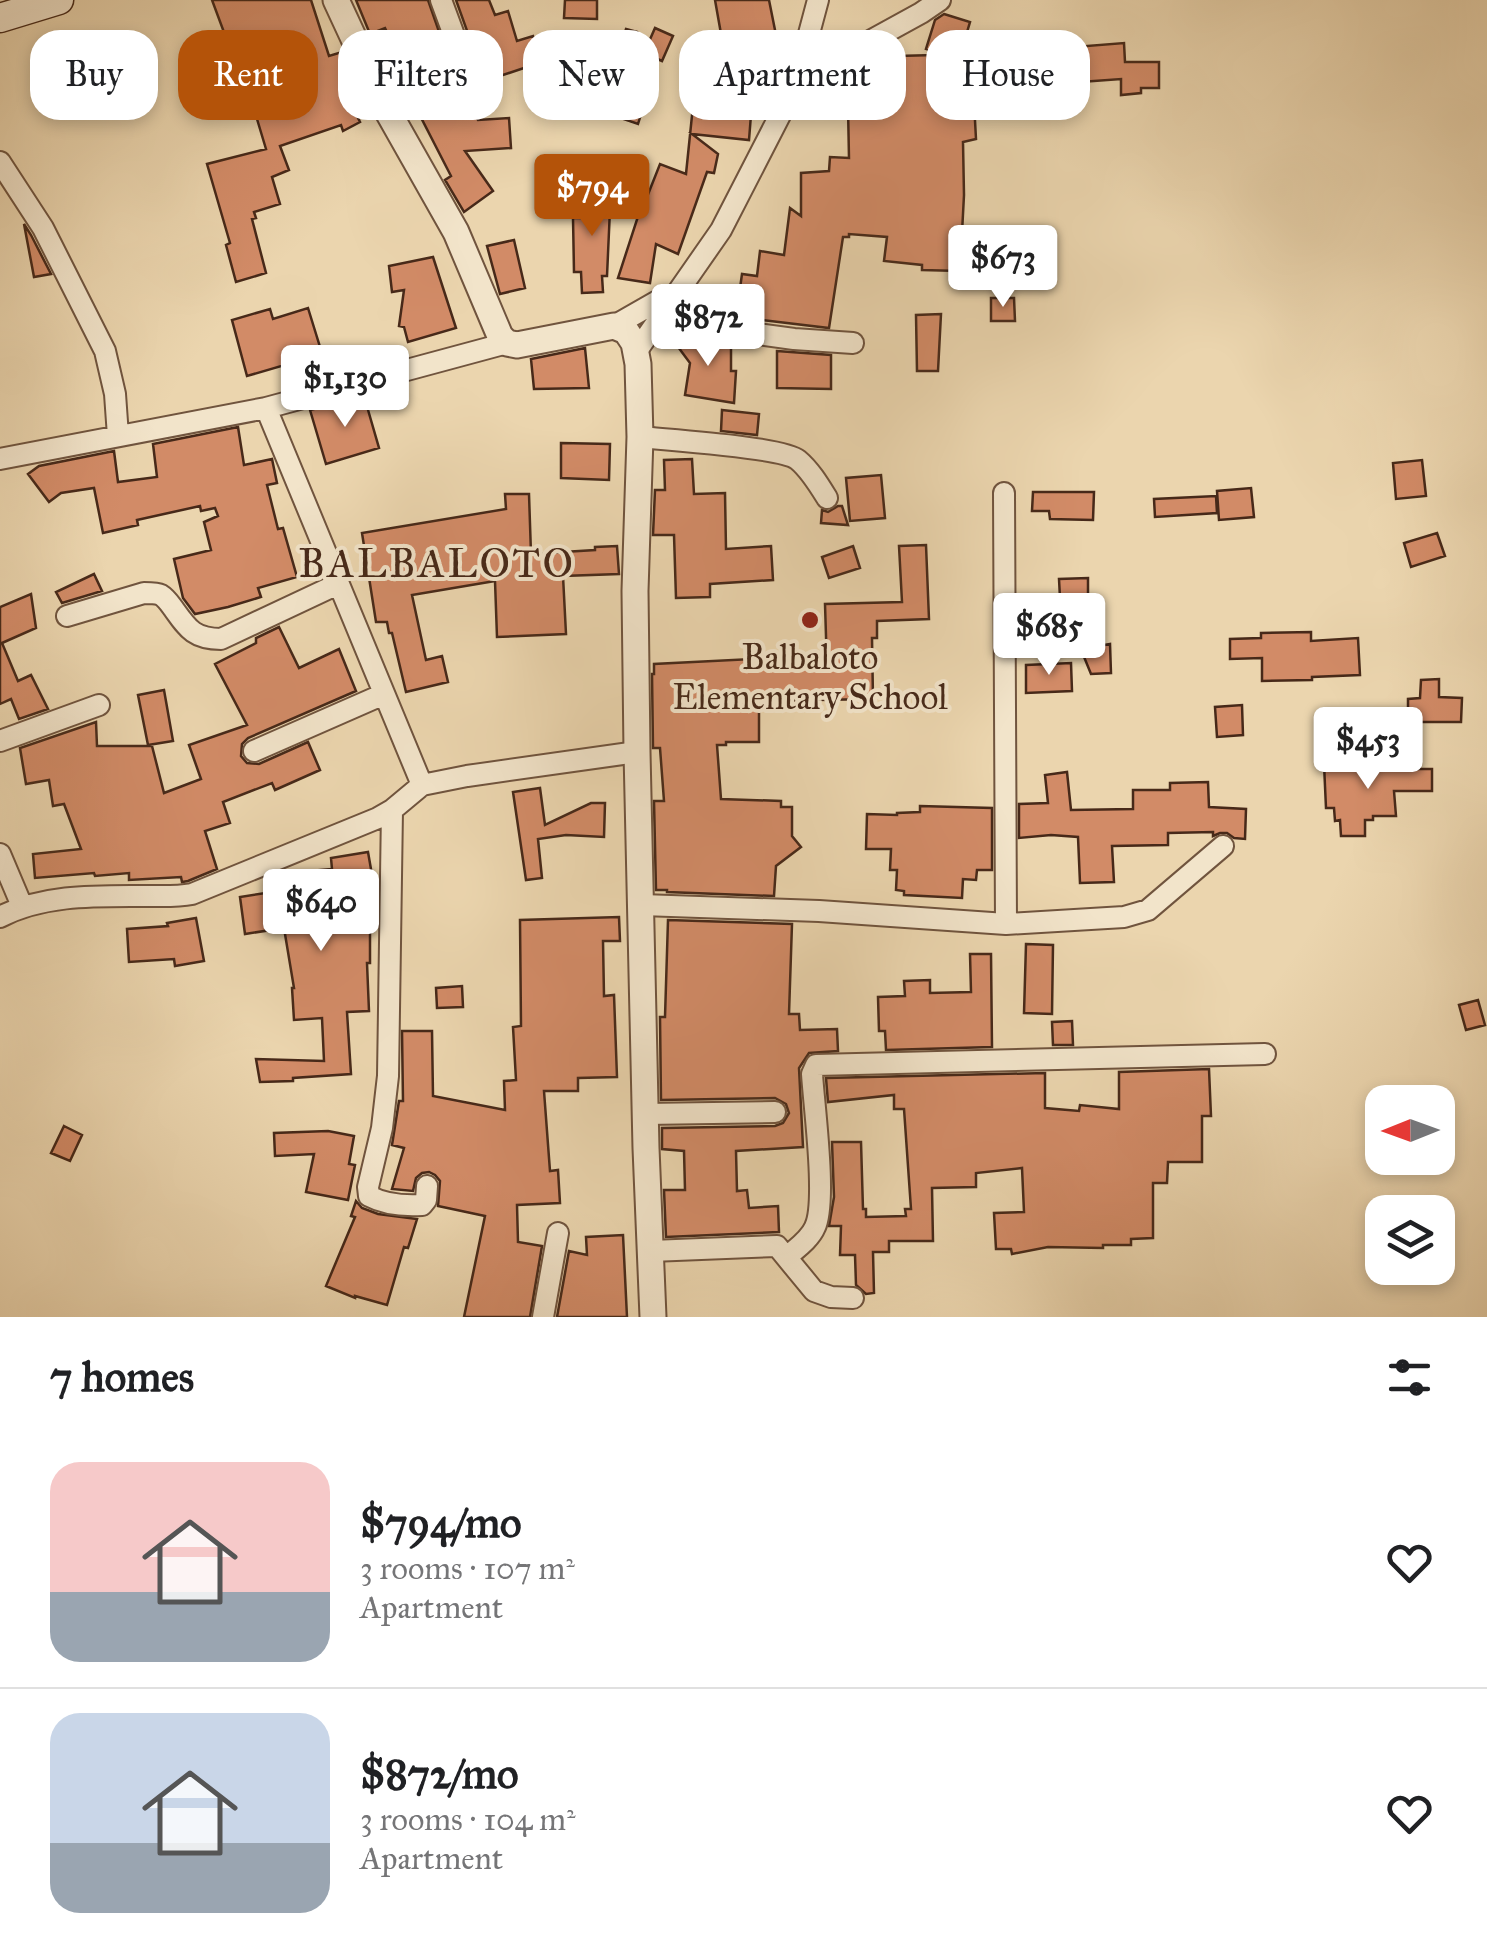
<!DOCTYPE html>
<html lang="en">
<head>
<meta charset="utf-8">
<style>
	:root { --surface:#fff; --page:#f6f6f6; --text:#202124; --muted:#757577; --line:#e0e0e0; --accent:#b45309 }
	body { margin:0; font-family:"IM FELL Great Primer",serif; background:var(--page); color:var(--text); height:100vh; display:flex; flex-direction:column; font-size:38px; white-space:nowrap }
	* { box-sizing:border-box; margin:0 }
	p { font-size:32px; color:var(--muted) }
	.icon { flex:none; width:55px; height:55px; fill:none; stroke:currentColor; stroke-width:2; stroke-linecap:round; stroke-linejoin:round }
	.map { position:relative; height:1317px; overflow:hidden }
	.side { display:flex; flex-direction:column; background:var(--surface); flex:1 }
	.side>* { flex:none }
	.guide { position:absolute; left:30px; top:30px; width:1428px; height:90px; display:flex; gap:20px }
	.needle { width:65px; rotate:269deg }
	.controls { position:absolute; left:1365px; top:1085px; display:grid; gap:20px }
	.controls a { display:grid; place-items:center; width:90px; height:90px; border-radius:20px; background:var(--surface); box-shadow:0 5px 15px #0003; font-size:50px }
	.price { position:absolute; translate:-50% -85px; padding:0 22px; border-radius:10px; background:#fff; color:#222; font-size:32px; line-height:65px; filter:drop-shadow(0 2px 5px #0008) }
	.price::after { content:''; position:absolute; left:50%; top:60px; width:30px; height:22px; margin-left:-15px; background:inherit; clip-path:polygon(0 0,100% 0,50% 100%) }
	.price.on { background:var(--accent); color:#fff }
	ul { padding:0; list-style:none }
	li { display:flex; align-items:center; gap:30px; height:250px; padding:0 50px }
	li+li { border-top:2px solid var(--line) }
	li span { display:grid; place-items:center; flex:none; width:280px; height:200px; border-radius:30px; color:#555 }
	li>.icon { margin-inline-start:auto }
	span .icon { width:120px; height:120px; fill:#fffc; stroke-width:1 }
	li b { font-size:42px }
	h2 { display:flex; justify-content:space-between; align-items:center; height:120px; padding:0 50px; font-size:42px }
	.pill { padding:0 35px; border-radius:30px; background:var(--surface); box-shadow:0 5px 15px #0003; font-size:35px; line-height:90px }
	.pill.on { background:var(--accent); color:#fff }
	.map>svg:first-child { display:block }
	.building { fill:#d28b67; stroke:#472919; stroke-width:2.5 }
	.lines { fill:none; stroke-linecap:round; stroke-linejoin:round }
	.minor-casing { stroke:#70543e; stroke-width:24 }
	.tertiary-casing { stroke:#70543e; stroke-width:29 }
	.secondary-casing { stroke:#472919; stroke-width:31 }
	.minor { stroke:#f2e4ca; stroke-width:20 }
	.tertiary { stroke:#f2e4ca; stroke-width:25 }
	.secondary { stroke:#f2e4ca; stroke-width:28 }
	.poi-dot { fill:#8f2418; stroke:#f2e4ca; stroke-width:4 }
	.labels { text-anchor:middle; stroke-width:8; stroke-linejoin:round; paint-order:stroke }
	.poi-label { font-size:35px; fill:#472919; stroke:#f2e4ca }
	.quarter-label { font-size:40px; letter-spacing:2.5px; fill:#472919; stroke:#f2e4ca }
</style>
</head>
<body>
<div class="map">
<svg width="1487" height="1317" viewBox="0 0 1487 1317">
	<rect width="100%" height="100%" fill="#ebd5ae"/>
	<filter id="stains"><feTurbulence type="fractalNoise" baseFrequency=".002" numOctaves="4"/><feColorMatrix values="0 0 0 0 .2 0 0 0 0 .09 0 0 0 0 .02 0 0 0 .5 -.17"/></filter>
	<radialGradient id="worn" r=".72"><stop offset=".6" stop-color="#630" stop-opacity="0"/><stop offset="1" stop-color="#630" stop-opacity=".3"/></radialGradient>
	<!-- building -->
	<path class="building" d="M212,0H311L329,56L342,52L350,79L340,82L360,122L343,131L341,125L280,146L289,170L272,177L280,204L254,212L256,218L252,219L266,273L236,282L226,245L230,243L207,164L266,149L248,89L240,92L223,45L228,43Z
		M356,0H428L459,89L478,120L509,118L511,148L465,151L493,191L464,212L445,180L451,176L411,98L418,95L385,28L370,34Z
		M456,0H489L495,15L508,11L517,41L533,36L542,62L485,81Z
		M565,0H597V19L564,18Z
		M715,0H769L776,35L723,45Z
		M944,14L970,22L959,59L926,49L935,20Z
		M655,28L673,36L662,61L644,53Z
		M626,29L637,32L627,92L646,98L638,124L600,111L612,73L605,72L610,40L622,42Z
		M1074,38L1075,47L1124,43L1125,62H1159V88H1141V93L1121,95V79L1053,84L1052,107L994,106L995,74L1049,75L1047,40Z
		M935,55L936,102H974L976,139L963,142L964,195L960,271L922,270V265L884,261L887,237L849,234V237H843L829,328L736,317L742,274L757,276L760,251L784,255L790,208L801,216V173L829,171L830,157L849,158L848,107L898,106L897,56Z
		M694,96L752,102L749,140L692,134L718,154L714,173L707,172L678,254L656,244L650,283L618,278L643,201L645,202L660,164L686,174Z
		M611,187L607,276H602L603,292L582,293L581,272H574L573,218H583L579,191Z
		M24,224L31,235L51,274L34,277Z
		M514,240L525,288L500,294L487,246Z
		M433,257L456,328L408,342L404,327L399,326L404,290L392,292L389,266Z
		M991,298H1014L1015,321H991Z
		M308,308L320,347L283,358L285,365L247,376L232,320L270,309L273,319Z
		M941,314L938,371H917L916,315Z
		M675,331L696,340L731,344V371H736L734,403L685,395L690,363L670,336Z
		M585,348L589,388L534,389L531,359Z
		M777,351L831,355V389L777,388Z
		M364,396L379,448L326,464L310,410Z
		M722,410L759,414L757,435L721,431Z
		M238,427L244,465L272,459L277,483L267,485L278,529L283,528L297,577L258,588L261,597L228,607L195,614L183,598L174,559L211,550L204,522L218,516L215,508L201,511L200,506L137,520L138,525L103,533L94,488L61,493L49,502L28,474L39,466L114,451L118,482L157,477L153,444Z
		M561,443L610,444L609,480L561,478Z
		M692,459L694,494L725,493L726,549L771,546L773,580L710,584V597L676,598L674,535H653L655,490H665L664,460Z
		M1422,460L1426,496L1396,499L1393,463Z
		M881,475L885,518L850,521L846,478Z
		M1251,488L1254,517L1219,520L1217,491Z
		M1033,492H1094L1093,520L1050,519L1049,511H1032Z
		M505,494H529L531,554L595,550V547L617,546L619,574L563,576L566,634L497,637L495,581L412,595L426,660L442,656L448,682L406,692L392,633H389L387,622H376L362,533L506,509Z
		M1216,496L1217,513L1155,517L1154,499Z
		M838,506H842L848,525L821,523L822,510L828,512Z
		M1437,533L1445,556L1411,567L1404,543Z
		M926,545L929,619L877,621V638H872L873,699L759,701V742H726V745H717L721,799L781,801V807H792V836L801,847L776,866L774,896L667,892V890H656L654,801H664L660,748H653L652,674H654V664L752,659V669L827,668L825,604L902,602L899,546Z
		M853,546L860,568L829,578L822,557Z
		M94,574L102,591L62,603L56,592Z
		M1088,578V606L1104,645L1110,644L1111,673L1091,674L1060,598L1059,579Z
		M31,594L36,628L2,643L18,681L31,675L48,709L19,719L11,699L0,704V607Z
		M279,627L299,668L339,649L356,691L248,738L242,744L241,756L247,763L259,764L308,742L320,770L275,790L272,783L223,802L230,823L205,831L217,869L188,881L182,882L181,877L129,880V873L95,876L94,873L35,878L33,854L81,849L64,804L53,806L49,780L26,784L20,748L96,722L97,746H152L164,793L201,779L189,745L247,725L215,664L256,643V638Z
		M1311,632V641L1358,638L1360,675L1312,677V680L1262,681V658L1230,659V639L1261,638V633Z
		M1071,663L1072,691L1026,693V665Z
		M1439,679V697L1462,698L1461,722H1408V699L1420,698L1421,680Z
		M164,690L173,741L148,745L138,695Z
		M1242,705L1243,735L1217,737L1215,707Z
		M1324,764H1387V769H1432V791H1394L1396,816H1373V820H1365V836H1341L1340,820L1335,821L1334,808H1326Z
		M1067,772L1071,810L1133,809V790H1170V783L1208,782L1209,807L1246,809L1245,839L1234,838L1227,833H1220L1213,836V832L1168,833V845L1112,846L1114,882L1080,883L1078,837L1051,835L1019,838V804L1048,803L1045,775Z
		M540,788L545,825L591,803H605L604,837L566,835L538,839L542,878L526,880L513,792Z
		M920,806L992,808V870H977L976,880L963,879L962,898L904,895V891L896,890L897,870H890L891,849H866L867,814L897,815V813L920,812Z
		M368,852L375,892L370,893V963H367L369,1011L347,1012L351,1074L293,1078V1081L260,1082L256,1059L324,1061L322,1018L294,1020L292,988H294L284,928L245,934L240,897L279,891L277,874L332,869L331,858Z
		M619,917L620,941H603L604,996L614,995L617,1077L578,1078V1091H544L550,1171L558,1170L560,1203L517,1205L518,1242L542,1246L530,1317H464L485,1216L438,1206L440,1181L435,1175L429,1172L422,1173L416,1178L413,1191L392,1189L404,1148L392,1145L399,1101H403L402,1031H432L433,1096L505,1110L504,1081L516,1080L513,1027L521,1026L520,920Z
		M196,918L204,961L175,966L174,959L129,962L127,929L168,926L167,923Z
		M668,920L792,924L789,1014H799L800,1030L837,1029L838,1051L809,1053L799,1068L803,1147L736,1151L737,1191L747,1190L749,1208L778,1206L779,1232L666,1237L664,1190H685L684,1151L662,1149V1128L775,1126L783,1123L789,1113L786,1104L775,1098L661,1100L660,1017H665Z
		M1026,944L1053,945L1052,1014L1024,1013Z
		M970,954H991L992,1047L886,1050L885,1031H879L878,997L905,996L904,981L930,980V993L971,992Z
		M462,986L463,1007L437,1008L436,988Z
		M1478,1000L1485,1025L1466,1030L1459,1005Z
		M1072,1021L1073,1045H1053L1052,1022Z
		M1209,1069L1211,1116H1202V1162H1168L1167,1183H1153V1238L1131,1239V1245H1103V1248L1048,1247L1012,1254L1011,1249H996L994,1213L1024,1212L1022,1168L976,1173V1187L932,1188L933,1241H889V1252H873L874,1293L866,1294L856,1285L855,1255H840L841,1226H829L834,1197L832,1142H861L863,1209H866V1217L906,1216L905,1209H911L904,1109H894V1095L828,1102L826,1078L1045,1073V1108L1079,1111L1080,1105L1119,1109V1072Z
		M64,1126L82,1135L70,1161L51,1153Z
		M328,1131L354,1136L349,1164L355,1165L348,1200L306,1192L314,1154L275,1156L274,1133Z
		M356,1201L362,1208L378,1214L417,1219L408,1248L404,1247L387,1305L355,1296V1298L326,1286L355,1217L351,1216Z
		M623,1235L627,1317H557L569,1251L587,1255L586,1237Z"/>
	<g class="lines">
		<defs>
			<path id="minor" d="M441,0L472,84
				M795,86L826,83L870,41L921,13L940,0
				M0,162L43,228L105,351L115,394L118,436
				M658,304L680,318L698,326L794,339L853,343
				M614,326L656,302L668,298
				M507,343L266,408L422,785L467,776L637,752
				M636,352L721,230L795,86L818,0
				M640,437C667,440 782,447 798,460C810,470 819,485 827,498
				M0,459L266,408
				M1004,493L1006,924
				M67,616L144,593C149,593 157,593 161,595C166,598 170,604 173,608C188,629 194,639 221,639L338,584
				M0,741L99,705
				M254,751L384,694
				M392,810L388,1076L382,1128L368,1187L369,1196C384,1204 405,1206 422,1205L426,1200L427,1186
				M0,854L22,906
				M642,905L819,911L1006,924L1124,917L1148,910L1223,846
				M0,917C44,894 97,896 146,896C162,896 176,897 192,894L378,818L392,810L422,785
				M645,1114L775,1112
				M651,1251L777,1246L814,1291L831,1297L853,1298
				M788,1256C797,1248 810,1239 815,1227C827,1202 814,1106 812,1074L816,1065L1265,1054
				M543,1317L558,1233"/>
			<path id="tertiary" d="M336,0L387,110L456,232L500,336L507,343L517,345L614,326L626,331L634,343L638,364L640,437L635,591L637,752L646,1148L653,1317"/>
			<path id="secondary" d="M0,18L59,0"/>
		</defs>
		<!-- minor casing -->
		<use href="#minor" class="minor-casing"/>
		<!-- tertiary casing -->
		<use href="#tertiary" class="tertiary-casing"/>
		<!-- secondary casing -->
		<use href="#secondary" class="secondary-casing"/>
		<!-- minor -->
		<use href="#minor" class="minor"/>
		<!-- tertiary -->
		<use href="#tertiary" class="tertiary"/>
		<!-- secondary -->
		<use href="#secondary" class="secondary"/>
	</g>
	<!-- markers -->
	<circle class="poi-dot" cx="810" cy="620" r="10"/>
	<g class="labels">
		<!-- poi labels -->
		<g class="poi-label">
			<text x="810" y="669">Balbaloto<tspan x="810" dy="40">Elementary School</tspan></text>
		</g>
		<!-- quarter labels -->
		<g class="quarter-label">
			<text x="437" y="577">BALBALOTO</text>
		</g>
	</g>
	<rect width="100%" height="100%" filter="url(#stains)"/>
	<rect width="100%" height="100%" fill="url(#worn)"/>
</svg>
<div class="controls">
<a><svg class="needle" viewBox="-14 -14 28 28"><path d="M0-13l5 13h-10z" fill="#e53935"/><path d="M0 13l5-13h-10z" fill="#757577"/></svg></a>
<a><svg class="icon" aria-label="layers" viewBox="0 0 24 24"><path d="M12 4l9 5-9 5-9-5zM3 14l9 5 9-5"/></svg></a>
</div>
<b class="price on" style="left:592px;top:239px">$794</b>
<b class="price" style="left:1003px;top:310px">$673</b>
<b class="price" style="left:708px;top:369px">$872</b>
<b class="price" style="left:345px;top:430px">$1,130</b>
<b class="price" style="left:1049px;top:678px">$685</b>
<b class="price" style="left:1368px;top:792px">$453</b>
<b class="price" style="left:321px;top:954px">$640</b>
<div class="guide">
<a class="pill">Buy</a>
<a class="pill on">Rent</a>
<a class="pill">Filters</a>
<a class="pill">New</a>
<a class="pill">Apartment</a>
<a class="pill">House</a>
</div>
</div>
<section class="side">
<h2>7 homes<svg class="icon" aria-label="filters" viewBox="0 0 24 24"><path d="M4 7h16M4 17h16"/><circle cx="9" cy="7" r="2"/><circle cx="15" cy="17" r="2"/></svg></h2>
<ul>
<li><span style="background:linear-gradient(#f6c9c9 65%,#9aa5b1 0)"><svg class="icon" aria-label="home" viewBox="0 0 24 24"><path d="M3 11l9-7 9 7M6 9v11h12V9"/></svg></span><div><b>$794/mo</b><p>3 rooms · 107 m²</p><p>Apartment</p></div><svg class="icon" aria-label="heart" viewBox="0 0 24 24"><path d="M12 20l-8-8c-3-5 5-10 8-4 3-6 11-1 8 4z"/></svg></li>
<li><span style="background:linear-gradient(#c9d6e8 65%,#9aa5b1 0)"><svg class="icon" aria-label="home" viewBox="0 0 24 24"><path d="M3 11l9-7 9 7M6 9v11h12V9"/></svg></span><div><b>$872/mo</b><p>3 rooms · 104 m²</p><p>Apartment</p></div><svg class="icon" aria-label="heart" viewBox="0 0 24 24"><path d="M12 20l-8-8c-3-5 5-10 8-4 3-6 11-1 8 4z"/></svg></li>
</ul>
</section>
</body>
</html>
